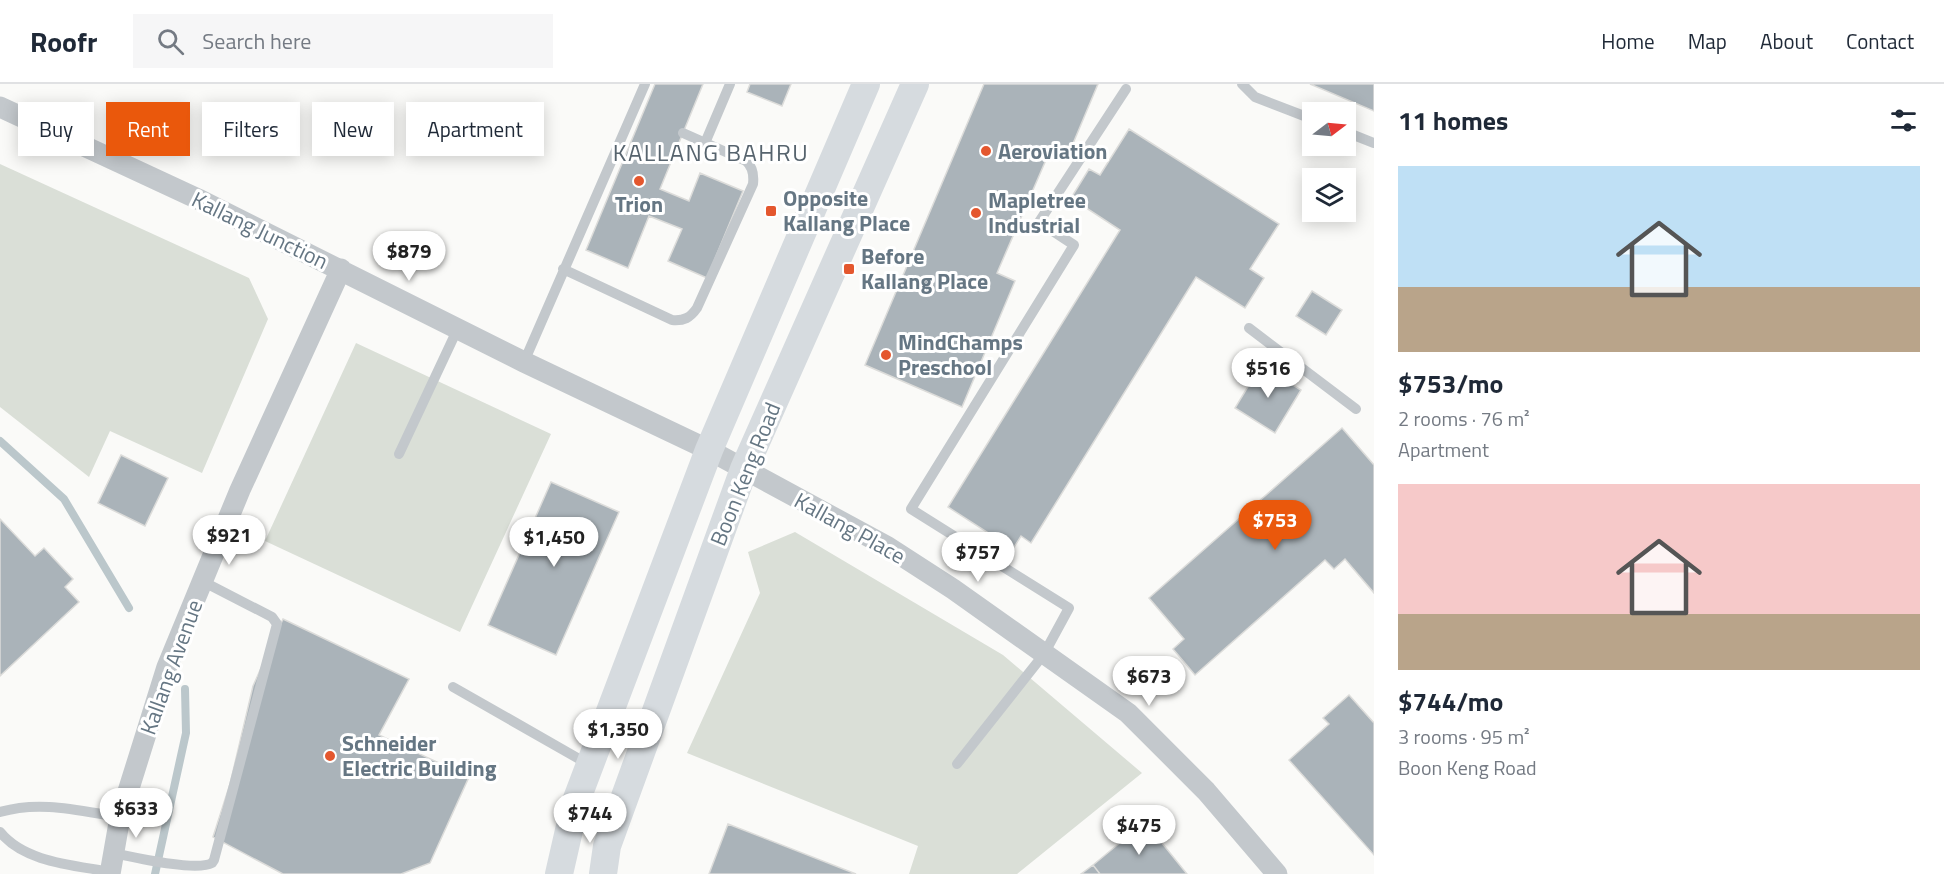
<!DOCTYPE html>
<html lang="en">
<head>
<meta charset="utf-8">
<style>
	:root { --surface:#fff; --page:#f6f6f7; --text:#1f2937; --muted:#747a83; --line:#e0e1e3; --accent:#ea580c }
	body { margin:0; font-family:"Titillium Web",sans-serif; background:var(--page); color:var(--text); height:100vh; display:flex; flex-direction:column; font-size:22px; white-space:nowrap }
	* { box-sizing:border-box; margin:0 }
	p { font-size:20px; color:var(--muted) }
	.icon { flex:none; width:33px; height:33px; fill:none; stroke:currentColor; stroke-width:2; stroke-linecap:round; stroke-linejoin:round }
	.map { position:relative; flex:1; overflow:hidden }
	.side { display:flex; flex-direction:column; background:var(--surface); width:570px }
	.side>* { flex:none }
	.top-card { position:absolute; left:18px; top:18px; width:570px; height:54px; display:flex; gap:12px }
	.needle { width:39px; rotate:74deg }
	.controls { position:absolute; left:1302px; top:18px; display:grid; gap:12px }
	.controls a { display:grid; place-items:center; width:54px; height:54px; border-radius:0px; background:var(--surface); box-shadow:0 3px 15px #0003; font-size:30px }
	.price { position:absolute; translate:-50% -51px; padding:0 14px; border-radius:21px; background:#fff; color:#222; font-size:20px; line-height:39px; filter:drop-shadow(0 2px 3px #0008) }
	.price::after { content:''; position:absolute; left:50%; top:36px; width:18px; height:14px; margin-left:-9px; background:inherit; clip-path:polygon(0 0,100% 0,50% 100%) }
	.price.current { background:var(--accent); color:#fff }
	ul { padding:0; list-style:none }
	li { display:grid; align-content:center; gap:12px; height:318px; padding:0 24px }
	li span { display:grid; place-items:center; height:186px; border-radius:0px; color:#555 }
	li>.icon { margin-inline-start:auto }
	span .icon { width:108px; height:108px; fill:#fffc; stroke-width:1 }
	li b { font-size:26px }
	h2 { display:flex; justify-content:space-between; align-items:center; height:72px; padding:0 24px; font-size:26px }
	.chip { padding:0 21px; border-radius:0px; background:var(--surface); box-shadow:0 3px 15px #0003; font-size:21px; line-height:54px }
	.chip.current { background:var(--accent); color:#fff }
	header { display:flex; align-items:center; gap:36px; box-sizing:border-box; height:84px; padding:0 30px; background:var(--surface); border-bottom:2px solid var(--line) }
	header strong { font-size:28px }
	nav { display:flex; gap:33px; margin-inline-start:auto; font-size:21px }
	.search { width:420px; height:54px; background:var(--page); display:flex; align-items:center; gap:15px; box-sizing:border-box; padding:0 21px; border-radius:0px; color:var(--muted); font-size:22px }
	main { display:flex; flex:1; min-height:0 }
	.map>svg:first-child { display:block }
	.green { fill:#dadfd7 }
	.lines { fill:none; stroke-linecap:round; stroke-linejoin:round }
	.stream { stroke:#bbc7cb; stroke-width:8 }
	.building { fill:#aab3b9; stroke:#dcdcda; stroke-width:1.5 }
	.service { stroke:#c3c8cc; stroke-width:10 }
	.minor { stroke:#c3c8cc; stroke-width:21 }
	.secondary { stroke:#d6dbdf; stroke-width:28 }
	.poi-dot { fill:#e4572e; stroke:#fff; stroke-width:2 }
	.labels { text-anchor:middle; stroke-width:6; stroke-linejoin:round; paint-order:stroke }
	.poi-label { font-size:22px; font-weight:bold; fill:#657683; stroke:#fff; text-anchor:start }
	.street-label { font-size:22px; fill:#657683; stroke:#fff }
	.neighbourhood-label { font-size:24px; letter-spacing:1.5px; fill:#57646e; stroke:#fff }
</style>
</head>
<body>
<header>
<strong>Roofr</strong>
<div class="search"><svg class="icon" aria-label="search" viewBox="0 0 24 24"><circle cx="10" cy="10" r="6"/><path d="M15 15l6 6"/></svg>Search here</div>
<nav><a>Home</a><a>Map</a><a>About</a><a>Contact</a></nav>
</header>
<main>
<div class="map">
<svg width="1374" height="790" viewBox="0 0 1374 790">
	<rect width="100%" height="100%" fill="#fafaf8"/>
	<!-- green -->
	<path class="green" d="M0,80L249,194L268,235L202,389L110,347L89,393L0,323Z
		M356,259L551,350L460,548L265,457Z
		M795,448L1003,571L1142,689L1017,790H909L918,762L687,669L760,509L748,468Z"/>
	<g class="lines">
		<!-- stream -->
		<path class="stream" d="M0,357L64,415L129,524
			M155,790L186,649L185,605"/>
	</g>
	<!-- building -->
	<path class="building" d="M655,0H703L660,105L689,117L700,89L743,107L707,194L668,177L682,145L649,132L628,184L586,166Z
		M750,0H791L782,22L747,8Z
		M984,0H1098L1069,69L1052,62L997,189L1015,197L962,323L865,281Z
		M1310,0H1374V27Z
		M1129,45L1279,140L1250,185L1264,194L1245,224L1196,193L1031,459L1021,452L1013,465L948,423L1120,146L1071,114L1089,85L1100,91Z
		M1312,207L1342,226L1326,251L1296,232Z
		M1261,281L1301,306L1275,349L1235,324Z
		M1342,344L1374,381V509L1345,475L1334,485L1325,476L1195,591L1173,565L1184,555L1149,514Z
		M121,371L168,394L145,442L98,419Z
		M551,398L619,428L556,571L488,541Z
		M0,435L35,472L44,464L73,495L65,503L79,518L0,592Z
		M283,535L409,595L379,651L469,693L430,779L401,790H283L213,753L230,700L253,602Z
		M1349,611L1374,639V771L1289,676L1329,640L1323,634Z
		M1145,738L1187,790H1100L1093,781Z
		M728,740L856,790H709Z
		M1093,781L1100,790H1081Z"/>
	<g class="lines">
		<!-- service -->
		<path class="service" d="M1242,0L1255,13L1312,35
			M1346,48L1374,59
			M705,59L730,0
			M563,185L672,236C684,237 690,234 697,224L753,100C754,91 753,83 746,77L683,49
			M1249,244L1356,325
			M524,278L645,0
			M399,370L458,244
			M453,603L588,680
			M957,680L1044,570L1069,524L911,425L1074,161L1039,138L1126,5
			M0,728C40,716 80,727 120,733
			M0,748C25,779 74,781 111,788
			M113,769C133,773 196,788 212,779L214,776L277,540L272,533L202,497"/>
		<!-- minor -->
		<path class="minor" d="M0,23L198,115L524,278L709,366L888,463L953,505L1128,629L1206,707L1277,790
			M110,790L120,733L167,583L240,406L341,185"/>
		<!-- secondary -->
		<path class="secondary" d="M559,790L575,720L709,366L866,0
			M603,790L607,762L744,385L915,0"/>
	</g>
	<!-- markers -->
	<g class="poi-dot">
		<circle cx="986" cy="67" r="6"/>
		<circle cx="639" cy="97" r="6"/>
		<rect x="765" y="121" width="12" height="12" rx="3"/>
		<circle cx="976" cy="129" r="6"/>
		<rect x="843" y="179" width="12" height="12" rx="3"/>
		<circle cx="886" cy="271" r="6"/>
		<circle cx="330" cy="672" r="6"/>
	</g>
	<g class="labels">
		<!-- poi labels -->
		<g class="poi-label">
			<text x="998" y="75">Aeroviation</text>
			<text x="783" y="122">Opposite<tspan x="783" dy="25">Kallang Place</tspan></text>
			<text x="988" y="124">Mapletree<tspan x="988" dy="25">Industrial</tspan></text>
			<text x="639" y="128" text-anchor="middle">Trion</text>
			<text x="861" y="180">Before<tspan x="861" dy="25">Kallang Place</tspan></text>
			<text x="898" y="266">MindChamps<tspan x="898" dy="25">Preschool</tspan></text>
			<text x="342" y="667">Schneider<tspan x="342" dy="25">Electric Building</tspan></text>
		</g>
		<!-- street labels -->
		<g class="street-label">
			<text transform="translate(260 146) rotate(26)" y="8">Kallang Junction</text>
			<text transform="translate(745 390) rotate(-68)" y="8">Boon Keng Road</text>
			<text transform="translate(850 444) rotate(29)" y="8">Kallang Place</text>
			<text transform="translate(171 583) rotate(-70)" y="8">Kallang Avenue</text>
		</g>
		<!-- neighbourhood labels -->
		<g class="neighbourhood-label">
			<text x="711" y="77">KALLANG BAHRU</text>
		</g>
	</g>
</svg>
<div class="controls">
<a><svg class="needle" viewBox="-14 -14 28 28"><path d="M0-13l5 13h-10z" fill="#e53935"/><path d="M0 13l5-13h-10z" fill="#747a83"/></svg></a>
<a><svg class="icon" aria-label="layers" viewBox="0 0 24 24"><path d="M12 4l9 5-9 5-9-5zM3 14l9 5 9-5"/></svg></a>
</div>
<b class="price" style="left:409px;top:198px">$879</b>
<b class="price" style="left:1268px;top:315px">$516</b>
<b class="price current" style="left:1275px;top:467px">$753</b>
<b class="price" style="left:229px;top:482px">$921</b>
<b class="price" style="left:554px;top:484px">$1,450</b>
<b class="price" style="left:978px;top:499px">$757</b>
<b class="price" style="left:1149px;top:623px">$673</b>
<b class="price" style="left:618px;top:676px">$1,350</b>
<b class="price" style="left:136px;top:755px">$633</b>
<b class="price" style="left:590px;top:760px">$744</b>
<b class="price" style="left:1139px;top:772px">$475</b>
<div class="top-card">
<a class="chip">Buy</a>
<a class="chip current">Rent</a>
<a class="chip">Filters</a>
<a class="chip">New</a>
<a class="chip">Apartment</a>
</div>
</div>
<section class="side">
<h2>11 homes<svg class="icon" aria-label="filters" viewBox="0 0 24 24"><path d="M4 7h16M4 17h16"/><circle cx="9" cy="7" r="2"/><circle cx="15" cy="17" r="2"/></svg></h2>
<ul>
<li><span style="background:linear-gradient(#bfe0f5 65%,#b9a48a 0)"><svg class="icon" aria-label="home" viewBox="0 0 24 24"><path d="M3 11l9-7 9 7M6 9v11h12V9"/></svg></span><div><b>$753/mo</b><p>2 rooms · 76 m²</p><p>Apartment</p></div></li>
<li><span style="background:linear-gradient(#f6c9c9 70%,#b9a48a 0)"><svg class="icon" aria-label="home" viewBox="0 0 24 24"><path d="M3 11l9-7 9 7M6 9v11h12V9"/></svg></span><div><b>$744/mo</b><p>3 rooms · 95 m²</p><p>Boon Keng Road</p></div></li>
</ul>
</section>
</main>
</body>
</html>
